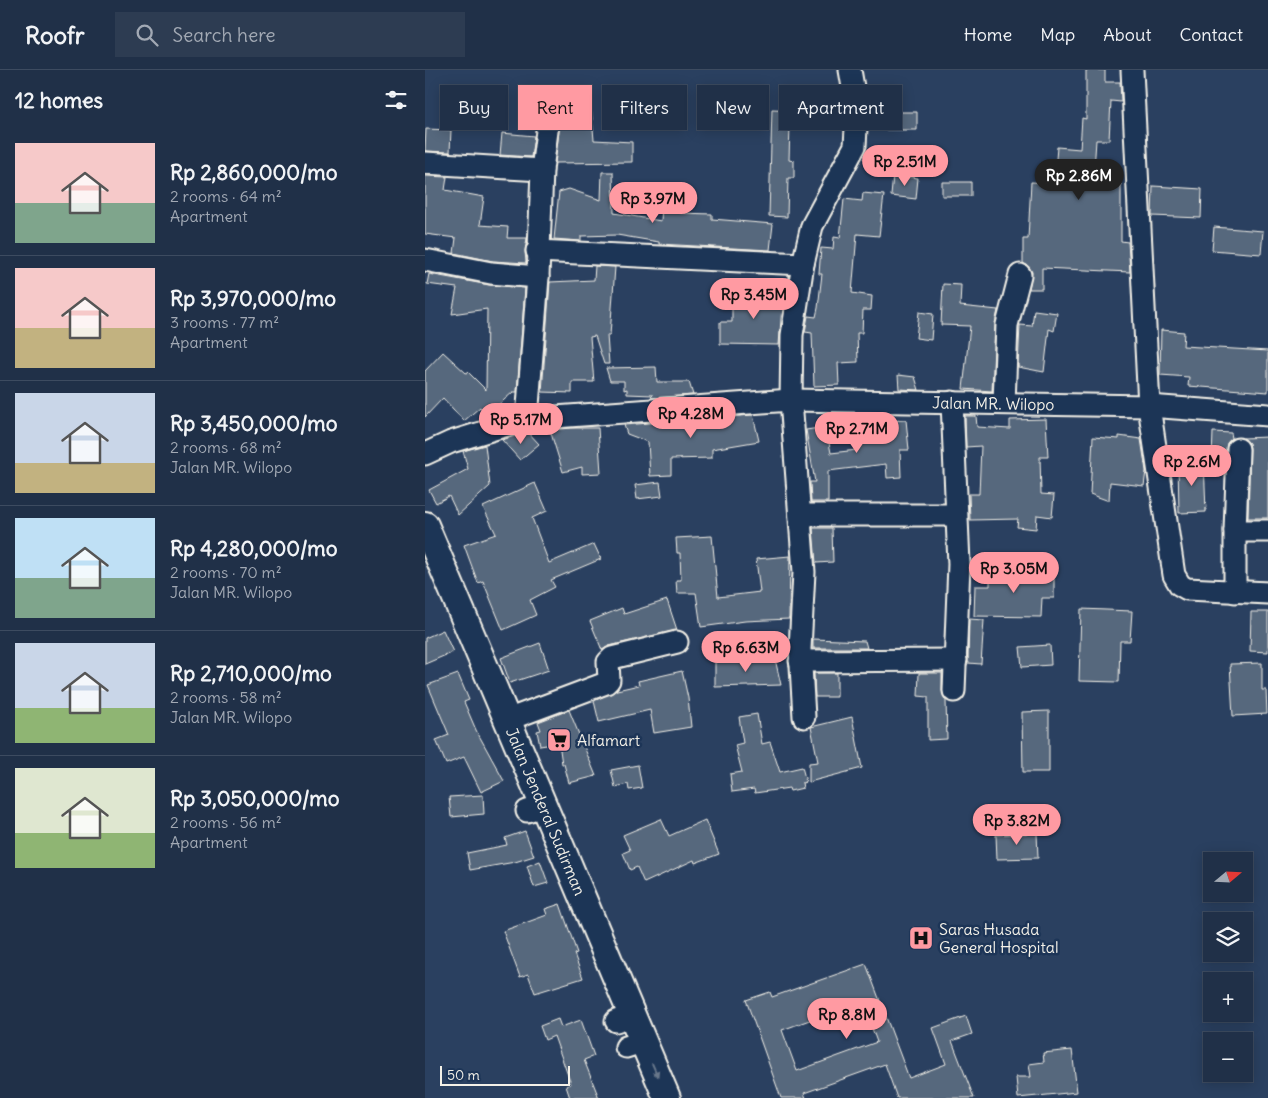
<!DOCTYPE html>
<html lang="en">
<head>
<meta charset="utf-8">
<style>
	:root { --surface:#203048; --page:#2d3c52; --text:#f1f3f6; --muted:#a2a9b4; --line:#3d4b60; --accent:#ff9aa2 }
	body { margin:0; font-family:Delius,sans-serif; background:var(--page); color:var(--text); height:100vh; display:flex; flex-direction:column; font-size:19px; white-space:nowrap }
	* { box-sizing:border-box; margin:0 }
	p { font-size:16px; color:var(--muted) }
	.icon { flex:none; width:28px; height:28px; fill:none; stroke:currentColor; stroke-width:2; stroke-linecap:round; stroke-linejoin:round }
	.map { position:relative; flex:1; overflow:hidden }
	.side { display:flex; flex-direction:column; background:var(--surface); width:425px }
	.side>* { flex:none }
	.top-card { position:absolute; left:15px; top:15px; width:475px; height:45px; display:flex; gap:10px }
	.needle { width:32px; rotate:71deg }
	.controls { position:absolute; left:778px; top:782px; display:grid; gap:10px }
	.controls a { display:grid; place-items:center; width:50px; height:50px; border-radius:0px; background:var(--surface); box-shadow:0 2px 12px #0003,0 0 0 1px var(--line); font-size:25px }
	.scale { position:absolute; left:15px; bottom:12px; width:130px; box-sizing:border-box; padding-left:5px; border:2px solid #f4f1e8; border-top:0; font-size:14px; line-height:18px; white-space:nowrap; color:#f4f1e8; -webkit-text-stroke:4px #1d3557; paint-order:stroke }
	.price { position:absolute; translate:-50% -42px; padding:0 11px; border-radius:18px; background:var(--accent); color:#111; font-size:16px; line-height:32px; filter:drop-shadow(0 1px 2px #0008) }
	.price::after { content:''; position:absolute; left:50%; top:30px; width:15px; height:11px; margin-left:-8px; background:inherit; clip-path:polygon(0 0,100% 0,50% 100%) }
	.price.on { background:#222; color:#fff }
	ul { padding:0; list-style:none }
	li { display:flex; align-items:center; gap:15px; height:125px; padding:0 15px }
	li+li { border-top:1px solid var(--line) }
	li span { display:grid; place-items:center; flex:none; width:140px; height:100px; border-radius:0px; color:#555 }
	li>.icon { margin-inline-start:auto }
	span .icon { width:60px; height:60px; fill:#fffc; stroke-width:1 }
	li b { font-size:21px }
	h2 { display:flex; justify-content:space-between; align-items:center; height:60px; padding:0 15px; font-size:21px }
	.chip { padding:0 18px; border-radius:0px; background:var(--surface); box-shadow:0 2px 12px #0003,0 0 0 1px var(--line); font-size:18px; line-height:45px }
	.chip.on { background:var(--accent); color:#111 }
	header { display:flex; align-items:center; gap:30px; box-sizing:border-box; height:70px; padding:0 25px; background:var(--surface); border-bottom:1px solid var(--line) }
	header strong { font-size:24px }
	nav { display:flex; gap:28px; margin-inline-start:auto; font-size:18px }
	.search { width:350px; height:45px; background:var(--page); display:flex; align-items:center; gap:12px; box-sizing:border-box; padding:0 18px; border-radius:0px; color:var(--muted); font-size:19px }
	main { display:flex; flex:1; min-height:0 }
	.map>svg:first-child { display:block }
	.building { fill:#56677d; stroke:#f4f1e8; fill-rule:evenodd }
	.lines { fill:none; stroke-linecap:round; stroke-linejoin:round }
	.minor-casing { stroke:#f4f1e8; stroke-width:25 }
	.major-casing { stroke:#f4f1e8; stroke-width:30 }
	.minor { stroke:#1d3557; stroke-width:21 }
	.major { stroke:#1d3557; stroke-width:26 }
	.oneway { fill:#68778a }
	.labels { text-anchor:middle; stroke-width:5; stroke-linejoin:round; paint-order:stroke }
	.street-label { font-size:16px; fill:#f4f1e8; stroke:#1d3557 }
	.poi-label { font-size:16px; fill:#f4f1e8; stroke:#1d3557; text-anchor:start }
</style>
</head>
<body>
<header>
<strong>Roofr</strong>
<div class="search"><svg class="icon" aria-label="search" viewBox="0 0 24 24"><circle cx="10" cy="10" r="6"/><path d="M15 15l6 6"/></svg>Search here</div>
<nav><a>Home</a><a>Map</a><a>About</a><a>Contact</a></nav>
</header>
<main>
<section class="side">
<h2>12 homes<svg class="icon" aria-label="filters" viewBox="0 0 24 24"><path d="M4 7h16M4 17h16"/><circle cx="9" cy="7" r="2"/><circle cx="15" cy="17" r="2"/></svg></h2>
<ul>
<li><span style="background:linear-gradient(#f6c9c9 60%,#7fa58c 0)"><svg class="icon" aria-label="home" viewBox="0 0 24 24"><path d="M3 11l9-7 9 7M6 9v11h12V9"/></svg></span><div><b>Rp 2,860,000/mo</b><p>2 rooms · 64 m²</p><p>Apartment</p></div></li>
<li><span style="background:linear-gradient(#f6c9c9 60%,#c2b280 0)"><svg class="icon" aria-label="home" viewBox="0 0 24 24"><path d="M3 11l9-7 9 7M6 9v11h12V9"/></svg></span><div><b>Rp 3,970,000/mo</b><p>3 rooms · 77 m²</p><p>Apartment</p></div></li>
<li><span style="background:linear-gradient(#c9d6e8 70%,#c2b280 0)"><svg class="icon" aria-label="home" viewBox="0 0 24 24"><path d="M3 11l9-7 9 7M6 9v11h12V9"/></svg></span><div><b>Rp 3,450,000/mo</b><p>2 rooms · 68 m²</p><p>Jalan MR. Wilopo</p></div></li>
<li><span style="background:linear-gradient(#bfe0f5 60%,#7fa58c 0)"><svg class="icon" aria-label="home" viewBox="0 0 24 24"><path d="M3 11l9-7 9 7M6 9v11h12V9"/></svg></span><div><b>Rp 4,280,000/mo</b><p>2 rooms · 70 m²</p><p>Jalan MR. Wilopo</p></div></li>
<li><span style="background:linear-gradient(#c9d6e8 65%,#8fb573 0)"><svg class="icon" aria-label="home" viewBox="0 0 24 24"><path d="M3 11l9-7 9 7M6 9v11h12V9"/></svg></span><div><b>Rp 2,710,000/mo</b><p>2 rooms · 58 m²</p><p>Jalan MR. Wilopo</p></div></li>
<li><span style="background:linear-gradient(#dfe7d0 65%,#8fb573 0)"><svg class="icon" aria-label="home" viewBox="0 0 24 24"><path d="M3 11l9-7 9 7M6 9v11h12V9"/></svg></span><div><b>Rp 3,050,000/mo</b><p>2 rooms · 56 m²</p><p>Apartment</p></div></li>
</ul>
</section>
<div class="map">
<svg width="843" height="1028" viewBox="0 0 843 1028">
	<rect width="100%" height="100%" fill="#2a4060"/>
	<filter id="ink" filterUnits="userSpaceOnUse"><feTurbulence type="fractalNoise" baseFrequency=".02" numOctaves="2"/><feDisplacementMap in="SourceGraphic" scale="10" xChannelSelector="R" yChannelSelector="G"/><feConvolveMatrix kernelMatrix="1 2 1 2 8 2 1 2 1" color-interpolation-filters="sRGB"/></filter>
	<g filter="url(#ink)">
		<!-- building -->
		<path class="building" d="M661,0H680V12H695L696,32L686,31L684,70H671L668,114H696V171L703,172L705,202L617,198V219H604L607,202L603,196L598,193V169H603L606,112L629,113L632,77L655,79L657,48L661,49Z
			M150,16V26L165,24L169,70L207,72V92L130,93L136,46L135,40L129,34L127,18Z
			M406,25L408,52L365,55L364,90L369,91V108H363L362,147L344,146L347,39L376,40L375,27Z
			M448,42H492V60H448Z
			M1,59L26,60L25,82L0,81Z
			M77,63L109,66L106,87L75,85Z
			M177,102H188L189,143L236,151L237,136L256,138L255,143L287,144V149L348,154L345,180L234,174V172L192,165L156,166V171L129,169L134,122L144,119L176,130Z
			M468,105L493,108L491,129L466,126Z
			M0,106L22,107L20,120L59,127L55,155L83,157L82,168H102L100,181L101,193L68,191L29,183L31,168L0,164Z
			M517,112H546V126H517Z
			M728,116L777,119L776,148L727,146Z
			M438,123L459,125L454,166L432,164L427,223L447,226L446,240H438L437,263H432L433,292L413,293L414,315L389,316L387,263L380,262L383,246L391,247L393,238L397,204H394L396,178L408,179L409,167L415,168L419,129L437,131Z
			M789,157L838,161L836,184L787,180Z
			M170,196L190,197L185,265H182L184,294H179L170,266L165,267L169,312H147V323L117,322L125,212L169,210Z
			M4,204L64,215L100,218L92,322H88L60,347V343L55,337L39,351L18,328L0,347V301L18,282L41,303L43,302L61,320L62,239L27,244L32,218L2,214Z
			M518,214L536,215L535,236L573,240L570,254L567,321L538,319L545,256L516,255Z
			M307,223H358L354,275L295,274V252H307Z
			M609,240L632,243L629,261L624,259L619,302L593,297L595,255L607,256Z
			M494,242L508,244L506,270L491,268Z
			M736,260L759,262L758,276L843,281V322L763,316L764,307L735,305Z
			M231,297L232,312H264L268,325L225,328L228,325L202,324V319L199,320V311H185L181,298Z
			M473,305L490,307L494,320L474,319Z
			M328,345L334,371L287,379V388L246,389V405L225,406L223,372L202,364L199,355Z
			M540,346H551L552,357L585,359V350L621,349L623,387H615L616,424L629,425L627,447L612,445L611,459L592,457L593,449L545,450L544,424H554L556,376L541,377Z
			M481,350L484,380H475L476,407L462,408L461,394L403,401V432H386L385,412H390L381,360L401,357L406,383L432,380L430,361L459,357L458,351Z
			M147,358H173L176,403L157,404V397L138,402L125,360Z
			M103,362L114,374L95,390L77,370Z
			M788,362L806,363L807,368L802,373L800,390H787Z
			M694,366L716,369L721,401L719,416L685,412L684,431L665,424L668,367L694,369Z
			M843,367V448H823L825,379L824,373L818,368Z
			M60,375L65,416L33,445L24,426L11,433L4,420L43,399L38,381Z
			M779,390L781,442L754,443L753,391Z
			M235,412L237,426L212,429L210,415Z
			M110,413L122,441L107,448L124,493L169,474L176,489L126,510L130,517L105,530L111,545L78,560L58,511L53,513L39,475L71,464L58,437Z
			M388,458H407L408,492L391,493Z
			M287,466L293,527L335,522L331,489L365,486L364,549L320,551L276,557L271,523H252L251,510H256L255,483H252L251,468Z
			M565,500L629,501V528H617L616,547L549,546L550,516H565Z
			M242,530L252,560L184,576L177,580L165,551L197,538L199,544Z
			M656,539L707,541L705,571H695L694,612L654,611Z
			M826,542H843V582L825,581Z
			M544,549L559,550L556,594L543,593Z
			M18,560L28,582L0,594V568Z
			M388,569L440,571L442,578H388Z
			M115,573L124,600L85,613L76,588Z
			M625,575L626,595L597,597L595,577Z
			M290,588H328V591L350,589L356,615L290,617Z
			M837,593V620H841L842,644L808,646L805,594Z
			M257,601L263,628L266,657L229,663L225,640L174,652L169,631L192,620L214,615L213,611Z
			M389,603H412V627H390Z
			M494,603H517V621L521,631L522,669L503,670V627L493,626Z
			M33,604L44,630L39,632L51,660L79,711L56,722L39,687L21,694L11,670L24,665L3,615Z
			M144,640L171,706L144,713L139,694H137L134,673L115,676L112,661L116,660L113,652Z
			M624,641V702H598L597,642Z
			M332,644L337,674L345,672L355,702L377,697L381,712L377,713L378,718L365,721L364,718L330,723L329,719L307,722L305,704L317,702L310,675L318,673L314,647Z
			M427,647L437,698L384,712V693L393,692L386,657Z
			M213,695L217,718L204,720L203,714L190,717L186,700Z
			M58,725L59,744L26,747L24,727Z
			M236,749L244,766L280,750L294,784L270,793L269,790L219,813L212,797L205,800L198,783L205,780L198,765Z
			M100,761L109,786L90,792L45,800L42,783L82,775L80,768Z
			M612,763L613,788L572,789L571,765Z
			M115,791L123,813L109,817L102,796Z
			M135,834L152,883L149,884L158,908L110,923L103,904L95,907L78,861L122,845L120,839Z
			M441,894L484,1008L521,994L508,958L541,946L547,964L527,971L549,1028H472L460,994L379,1023L381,1028H356L321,930L345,922L347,927ZM437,931L452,972L372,1001L357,960Z
			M133,949L136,957L156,950L169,986L159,990L174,1028H145L141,1016L146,1014L129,966L120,970L115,956Z
			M647,980L652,1022L593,1028L591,1007H606L604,994L619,992L618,983Z"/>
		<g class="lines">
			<defs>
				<g id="minor">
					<path d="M707,0L724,336L749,505L755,515L762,519L843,523"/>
					<path d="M0,93L117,100"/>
					<path d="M112,181L378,194"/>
					<path d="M0,190L66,203L113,207"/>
					<path d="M527,332L534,494L529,621"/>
					<path d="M579,333L582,255L595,205"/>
					<path d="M102,349L113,207L117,100L124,45"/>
					<path d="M813,379L810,461H843"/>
					<path id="s1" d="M0,384L26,372L102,349L366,330L724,336L843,345"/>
					<path d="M375,445H531"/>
					<path d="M810,522V461"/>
					<path d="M375,591L531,590"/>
					<path d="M379,647L375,579L379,502L366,330L367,265L378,194L387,156L430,76L432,40L425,0"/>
					<path d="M82,650L181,613L184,610L183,592L187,588L252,572"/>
					<path d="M102,741L119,736"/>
					<path d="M191,951L206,946"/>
					<path d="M201,977L217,972"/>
				</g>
				<g id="major">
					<path id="s2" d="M0,455L242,1028"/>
				</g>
			</defs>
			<!-- minor casing -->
			<use href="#minor" class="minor-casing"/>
			<!-- major casing -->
			<use href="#major" class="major-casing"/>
			<!-- minor -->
			<use href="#minor" class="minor"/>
			<!-- major -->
			<use href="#major" class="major"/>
		</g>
		<!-- one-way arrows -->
		<defs><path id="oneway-solid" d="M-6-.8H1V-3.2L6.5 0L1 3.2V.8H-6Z" transform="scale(1.25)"/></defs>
		<use class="oneway" href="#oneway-solid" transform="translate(230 1000) rotate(66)"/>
	</g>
	<!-- icons -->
	<defs>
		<symbol id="supermarket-square" viewBox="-11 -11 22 22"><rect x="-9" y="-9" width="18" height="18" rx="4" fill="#ff9aa2" stroke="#1d3557"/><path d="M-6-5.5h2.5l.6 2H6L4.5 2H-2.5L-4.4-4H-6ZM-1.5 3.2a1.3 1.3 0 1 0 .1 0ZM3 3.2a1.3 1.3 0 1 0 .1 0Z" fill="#111"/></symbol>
		<symbol id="hospital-square" viewBox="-11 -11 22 22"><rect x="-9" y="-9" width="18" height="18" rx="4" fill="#ff9aa2" stroke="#1d3557"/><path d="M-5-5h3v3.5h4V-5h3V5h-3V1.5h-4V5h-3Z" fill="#111"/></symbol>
	</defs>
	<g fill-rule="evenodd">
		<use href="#supermarket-square" x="120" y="656" width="28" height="28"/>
		<use href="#hospital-square" x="482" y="854" width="28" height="28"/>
	</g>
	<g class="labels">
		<!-- street labels -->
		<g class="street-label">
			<text dy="6" stroke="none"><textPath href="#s1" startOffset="575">Jalan MR. Wilopo</textPath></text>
			<text dy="6" stroke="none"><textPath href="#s2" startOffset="311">Jalan Jenderal Sudirman</textPath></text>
		</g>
		<!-- poi labels -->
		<g class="poi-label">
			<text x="152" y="676">Alfamart</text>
			<text x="514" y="865">Saras Husada<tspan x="514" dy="18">General Hospital</tspan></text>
		</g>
	</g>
</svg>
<div class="controls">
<a><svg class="needle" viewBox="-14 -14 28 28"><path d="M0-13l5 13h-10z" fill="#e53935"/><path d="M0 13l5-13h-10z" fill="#a2a9b4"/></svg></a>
<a><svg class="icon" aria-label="layers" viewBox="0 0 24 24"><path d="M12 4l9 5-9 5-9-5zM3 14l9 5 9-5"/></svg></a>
<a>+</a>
<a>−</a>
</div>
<div class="scale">50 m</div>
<b class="price" style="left:480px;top:117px">Rp 2.51M</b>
<b class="price on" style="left:654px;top:131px">Rp 2.86M</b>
<b class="price" style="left:228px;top:154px">Rp 3.97M</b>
<b class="price" style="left:329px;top:250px">Rp 3.45M</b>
<b class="price" style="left:266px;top:369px">Rp 4.28M</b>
<b class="price" style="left:96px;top:375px">Rp 5.17M</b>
<b class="price" style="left:432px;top:384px">Rp 2.71M</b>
<b class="price" style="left:767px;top:417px">Rp 2.6M</b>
<b class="price" style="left:589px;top:524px">Rp 3.05M</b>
<b class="price" style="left:321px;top:603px">Rp 6.63M</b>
<b class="price" style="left:592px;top:776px">Rp 3.82M</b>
<b class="price" style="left:422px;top:970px">Rp 8.8M</b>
<div class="top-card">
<a class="chip">Buy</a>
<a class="chip on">Rent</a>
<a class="chip">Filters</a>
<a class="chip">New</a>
<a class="chip">Apartment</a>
</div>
</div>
</main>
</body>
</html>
